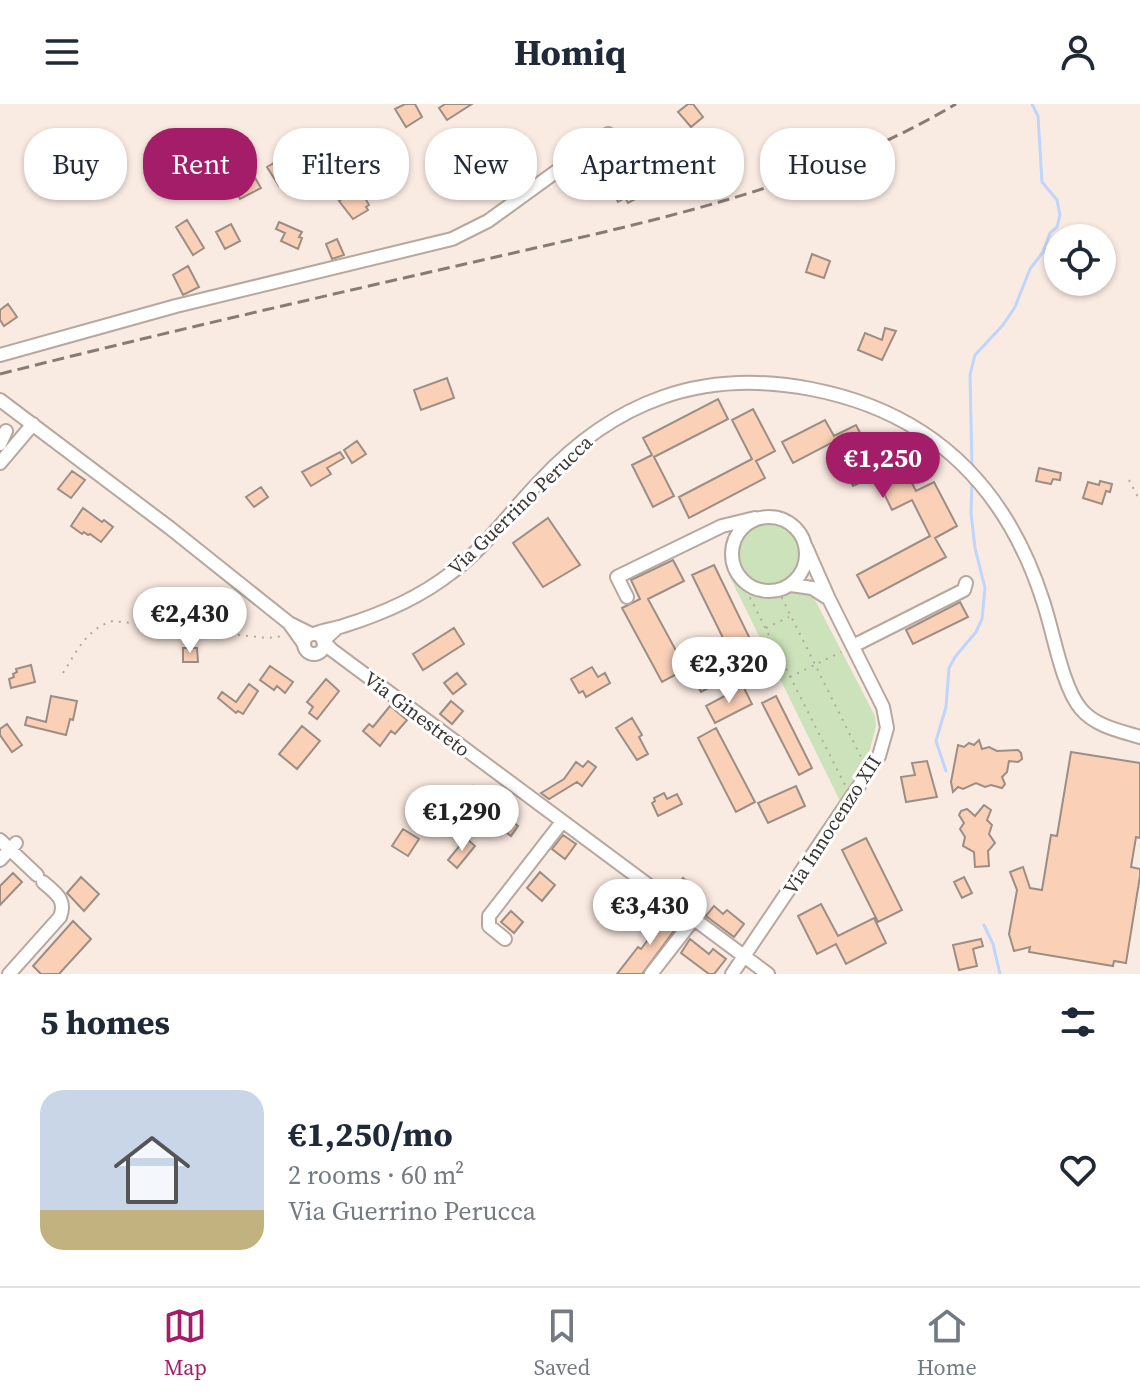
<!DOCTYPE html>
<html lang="en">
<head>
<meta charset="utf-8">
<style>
	:root { --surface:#fff; --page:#f2f2f3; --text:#1f2937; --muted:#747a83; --line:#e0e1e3; --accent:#a41d68 }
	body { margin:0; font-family:"Source Serif 4",serif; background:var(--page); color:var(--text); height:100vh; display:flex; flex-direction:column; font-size:30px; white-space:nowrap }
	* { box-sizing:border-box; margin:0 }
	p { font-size:26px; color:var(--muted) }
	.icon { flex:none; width:44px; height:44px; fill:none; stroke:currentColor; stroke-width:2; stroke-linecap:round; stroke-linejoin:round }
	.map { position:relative; height:870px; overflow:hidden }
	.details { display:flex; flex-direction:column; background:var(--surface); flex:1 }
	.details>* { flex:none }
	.hud { position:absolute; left:24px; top:24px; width:1092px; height:72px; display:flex; gap:16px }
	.controls { position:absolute; left:1044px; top:120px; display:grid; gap:16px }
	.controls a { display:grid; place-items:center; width:72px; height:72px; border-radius:50%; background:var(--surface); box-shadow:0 2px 6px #0004; font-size:40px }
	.price { position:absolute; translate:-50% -68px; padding:0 18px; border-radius:28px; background:#fff; color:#222; font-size:26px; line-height:52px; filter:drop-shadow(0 2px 4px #0008) }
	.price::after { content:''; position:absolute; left:50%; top:48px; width:24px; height:18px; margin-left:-12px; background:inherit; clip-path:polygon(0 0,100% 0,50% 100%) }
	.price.active { background:var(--accent); color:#fff }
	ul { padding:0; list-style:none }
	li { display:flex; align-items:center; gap:24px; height:200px; padding:0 40px }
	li+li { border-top:2px solid var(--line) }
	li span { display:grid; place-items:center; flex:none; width:224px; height:160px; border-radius:24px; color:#555 }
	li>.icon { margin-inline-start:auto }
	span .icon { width:96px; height:96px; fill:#fffc; stroke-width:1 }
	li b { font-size:34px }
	h2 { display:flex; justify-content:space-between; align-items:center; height:96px; padding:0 40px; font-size:34px }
	.chip { padding:0 28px; border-radius:32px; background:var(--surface); box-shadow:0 2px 6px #0004; font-size:28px; line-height:72px }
	.chip.active { background:var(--accent); color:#fff }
	header { display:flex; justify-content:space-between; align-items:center; height:104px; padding:0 40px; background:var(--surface); font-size:36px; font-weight:700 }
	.tabs { display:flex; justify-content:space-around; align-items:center; height:112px; border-top:2px solid var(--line); background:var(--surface); font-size:22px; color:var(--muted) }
	.tabs a { display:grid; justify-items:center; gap:4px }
	.tabs .active { color:var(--accent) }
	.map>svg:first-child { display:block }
	.green { fill:#cbe2ba }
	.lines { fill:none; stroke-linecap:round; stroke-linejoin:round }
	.stream { stroke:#bfd5fb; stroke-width:3 }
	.building { fill:#fad0b7; stroke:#9c8e85; stroke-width:2 }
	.minor-casing { stroke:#b6a89f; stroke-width:16 }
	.path { stroke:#b4a9a1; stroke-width:2; stroke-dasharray:2 6; stroke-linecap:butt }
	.minor { stroke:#fff; stroke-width:12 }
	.rail { stroke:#867c76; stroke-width:3; stroke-dasharray:12 6; stroke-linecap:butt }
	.labels { text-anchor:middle; stroke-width:6; stroke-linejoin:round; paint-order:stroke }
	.street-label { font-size:20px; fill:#3d3733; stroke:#fff }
</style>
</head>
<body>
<header><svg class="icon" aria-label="menu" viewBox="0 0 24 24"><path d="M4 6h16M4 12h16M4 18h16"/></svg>Homiq<svg class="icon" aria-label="person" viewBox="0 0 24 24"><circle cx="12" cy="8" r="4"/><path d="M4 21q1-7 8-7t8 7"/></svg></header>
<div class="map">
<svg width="1140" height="870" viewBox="0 0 1140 870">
	<rect width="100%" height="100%" fill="#faebe2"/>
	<!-- green -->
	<path class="green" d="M736 450a33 33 0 1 1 66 0a33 33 0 1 1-66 0Z
		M730,473C739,480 747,488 758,491C779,496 795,477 814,494L875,612L876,622L869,649L840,697Z"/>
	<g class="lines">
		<!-- stream -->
		<path class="stream" d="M972,365L970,271L975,251L1003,221L1015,203L1030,165L1043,148L1050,129L1057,123L1060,111L1057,96L1042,78L1038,12L1032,0
			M946,667L936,637L946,603L949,564L955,553L976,528L982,515L985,484L975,444L971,409L972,377
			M984,821L993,840L1000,870"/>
	</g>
	<!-- building -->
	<path class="building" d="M405,0H415L422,13L406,23L395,5Z
		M445,0H472L447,16L439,4Z
		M688,0H693L703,13L691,23L678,8Z
		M287,56L298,74L279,82L267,63L277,57L279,60Z
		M254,72L261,84L240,95L234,83Z
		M630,72L641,92L628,99L625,94L618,98L613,89L622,83L619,78Z
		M359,84L369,101L366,103L368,106L353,115L339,97Z
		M187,116L204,144L193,151L176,123Z
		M279,118L302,128L299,133L302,134L298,145L281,137L285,129L276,125Z
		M231,120L240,137L225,145L216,128Z
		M337,135L344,151L332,155L326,140Z
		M812,150L830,157L824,174L806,168Z
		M188,162L199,183L183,191L173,171Z
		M8,200L17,213L4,222L0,216V206Z
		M885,224L896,227L882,256L858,246L865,229L882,236Z
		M447,274L454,294L421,306L414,286Z
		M718,295L728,315L654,353L674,392L653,403L632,361L652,351L643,334Z
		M753,305L775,347L756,357L765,374L689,414L679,393L752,355L732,316Z
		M825,316L834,332L856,321L876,359L896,349L916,387L934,378L957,422L935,434L946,453L869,494L857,471L930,432L912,396L892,406L875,371L853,382L831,339L793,359L782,338Z
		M357,337L366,350L352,359L344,346Z
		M340,348L344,354L327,364L331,370L311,382L302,368Z
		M1039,364L1061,369L1060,376L1053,375L1051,380L1036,377Z
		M72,367L85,376L71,394L58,385Z
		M1100,377L1112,380L1110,388L1106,387L1102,400L1083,394L1088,378L1099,381Z
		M261,383L268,393L254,403L246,393Z
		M83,404L102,418L104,416L113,423L101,438L90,430L88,431L84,428L82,430L71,422Z
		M548,414L580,461L543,483L513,439Z
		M673,456L684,477L648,495L686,565L662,578L622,504L640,495L631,476Z
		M714,461L751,537L733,546L743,566L701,588L688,564L728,544L692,471Z
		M960,498L968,513L913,540L906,526Z
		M454,524L464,540L423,566L413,550Z
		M183,544H197L198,558H183Z
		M31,561L35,578L11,584L9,575L14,573L13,570L17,568L16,565Z
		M270,562L293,578L285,589L277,582L274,586L260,576Z
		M592,563L598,573L605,569L610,579L586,593L583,587L579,589L571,575Z
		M457,569L466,580L453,590L444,579Z
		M326,575L339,587L317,615L309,609L313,603L307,598Z
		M249,580L258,587L243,610L238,607L236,609L218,594L222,588L236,598Z
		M743,582L752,600L715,619L706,602Z
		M51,592L77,597L73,616L70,615L66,631L25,621L27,613L46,618Z
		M776,592L812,664L799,671L762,599Z
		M451,597L463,607L452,620L440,610Z
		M390,602L407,616L395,630L391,627L380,642L363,627L369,620L373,623Z
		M632,614L642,631L639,633L648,650L637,656L616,624Z
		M7,620L22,641L12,648L0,631V625Z
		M302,622L320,637L297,665L279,650Z
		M716,624L755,698L736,708L698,634Z
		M979,636L982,645L989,643L997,647L1018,646L1021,649L1022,655L1018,658L1009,657L1007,668L1002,673L1005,680L1002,684L991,681L985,683L976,679L963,685L958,683L953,688L951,678L958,641L964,643L969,639L974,641Z
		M1071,648L1140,659V734L1136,733L1131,763L1140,765V772L1126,859L1114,857L1113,862L1029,848L1030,843L1014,847L1009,830L1017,786L1010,768L1023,763L1030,784L1042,786L1051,731L1057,732Z
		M588,657L596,663L582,682L577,678L549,695L541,689L564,675L576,658L583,663Z
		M927,657L937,693L906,698L901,673L915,671L912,659Z
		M473,682L490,695L479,708L463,696Z
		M796,682L805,702L768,719L758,699Z
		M664,689L667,695L677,690L682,700L658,712L652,699L655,697L654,694Z
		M984,701L991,706L987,716L992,721L989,730L995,739L988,747L989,762L975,763L974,748L963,742L965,733L960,725L964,719L959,711L961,707L967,705L975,712Z
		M503,704L517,714L514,719L518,722L511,732L493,718Z
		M457,710L469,719L459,732L446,723Z
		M403,725L419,735L408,752L392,742Z
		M563,731L576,740L565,755L552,745Z
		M466,734L475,742L457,764L448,756Z
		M866,734L902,806L878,818L842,746Z
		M540,768L555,781L542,797L527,784Z
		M13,769L22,778L0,801V782Z
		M81,773L99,790L84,807L67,789Z
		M964,773L972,789L962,794L954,778Z
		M683,774L702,789L692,802L673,788Z
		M821,800L838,832L874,814L886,839L846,860L836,840L817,850L798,812Z
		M714,802L723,810L727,806L744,820L734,833L706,812Z
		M511,807L523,818L514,829L501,818Z
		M664,809L679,820L642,870H617L638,843L641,845L656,825L654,823Z
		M73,817L91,835L59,870H41L33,862Z
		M690,835L709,850L713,845L726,855L714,870H709L681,849Z
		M981,835L983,842L973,845L977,862L959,866L953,841Z"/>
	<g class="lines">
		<defs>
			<path id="minor" d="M0,251L176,202L452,135L488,117L608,30
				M0,296L170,424L289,519
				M0,340L6,327
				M0,359L33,320
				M732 450a37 37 0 1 1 74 0a37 37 0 1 1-74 0Z
				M791,481L812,484L826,493
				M627,493L617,473L722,422L755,414
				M337,524L323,537L332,546L768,870
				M314,530C324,526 334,525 343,522C382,510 419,494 451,469C486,443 509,409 539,378C614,297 702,264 811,285C931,308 1006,382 1043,497C1053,526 1062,583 1081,605C1095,622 1120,627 1140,633
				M304 540a10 10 0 1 1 20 0a10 10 0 1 1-20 0Z
				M304,540L289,519L311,530
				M853,542L964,486L966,479
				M0,736L37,771
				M0,756L16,739
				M505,835L489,822V812L562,718
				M9,870L60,813C67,795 55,789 43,778
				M651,870L693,816
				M732,870L879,652L887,624L883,603L829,495L806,443"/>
		</defs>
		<!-- minor casing -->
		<use href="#minor" class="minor-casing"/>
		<!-- path -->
		<path class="path" d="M1129,376L1140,397
			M739,472L846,683
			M778,486L862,655
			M766,524L789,513
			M63,569C77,547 87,524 113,517L267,534L284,532
			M790,573L841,548"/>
		<!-- minor -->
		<use href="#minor" class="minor"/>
		<!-- rail -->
		<path class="rail" d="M0,270C162,229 325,192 487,155C647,118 813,85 956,0"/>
	</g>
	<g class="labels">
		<!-- street labels -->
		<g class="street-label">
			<text transform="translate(520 401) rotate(-44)" y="7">Via Guerrino Perucca</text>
			<text transform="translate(417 610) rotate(37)" y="7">Via Ginestreto</text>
			<text transform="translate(832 721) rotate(-57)" y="7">Via Innocenzo XII</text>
		</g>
	</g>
</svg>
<div class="controls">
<a><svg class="icon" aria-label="locate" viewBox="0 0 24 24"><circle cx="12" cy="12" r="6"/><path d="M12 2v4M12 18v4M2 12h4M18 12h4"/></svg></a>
</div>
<b class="price active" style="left:883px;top:396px">€1,250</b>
<b class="price" style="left:190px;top:551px">€2,430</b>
<b class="price" style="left:729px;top:601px">€2,320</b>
<b class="price" style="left:462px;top:749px">€1,290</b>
<b class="price" style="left:650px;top:843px">€3,430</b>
<div class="hud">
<a class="chip">Buy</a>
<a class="chip active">Rent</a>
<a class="chip">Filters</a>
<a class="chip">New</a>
<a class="chip">Apartment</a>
<a class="chip">House</a>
</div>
</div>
<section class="details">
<h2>5 homes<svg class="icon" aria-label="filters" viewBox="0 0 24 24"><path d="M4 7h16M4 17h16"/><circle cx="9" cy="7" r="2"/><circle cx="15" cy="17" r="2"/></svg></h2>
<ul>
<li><span style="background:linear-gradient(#c9d6e8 75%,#c2b280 0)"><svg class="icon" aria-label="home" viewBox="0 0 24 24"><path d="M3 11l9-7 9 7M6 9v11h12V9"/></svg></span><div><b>€1,250/mo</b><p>2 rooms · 60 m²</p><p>Via Guerrino Perucca</p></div><svg class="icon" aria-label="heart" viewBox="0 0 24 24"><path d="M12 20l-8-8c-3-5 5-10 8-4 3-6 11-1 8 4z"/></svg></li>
</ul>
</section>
<nav class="tabs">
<a class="active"><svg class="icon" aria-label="map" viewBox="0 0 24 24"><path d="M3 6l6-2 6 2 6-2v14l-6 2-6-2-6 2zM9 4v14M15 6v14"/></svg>Map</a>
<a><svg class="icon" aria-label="saved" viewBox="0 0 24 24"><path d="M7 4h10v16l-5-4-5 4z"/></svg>Saved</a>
<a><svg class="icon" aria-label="home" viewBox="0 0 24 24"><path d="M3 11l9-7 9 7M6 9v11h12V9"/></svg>Home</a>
</nav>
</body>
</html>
